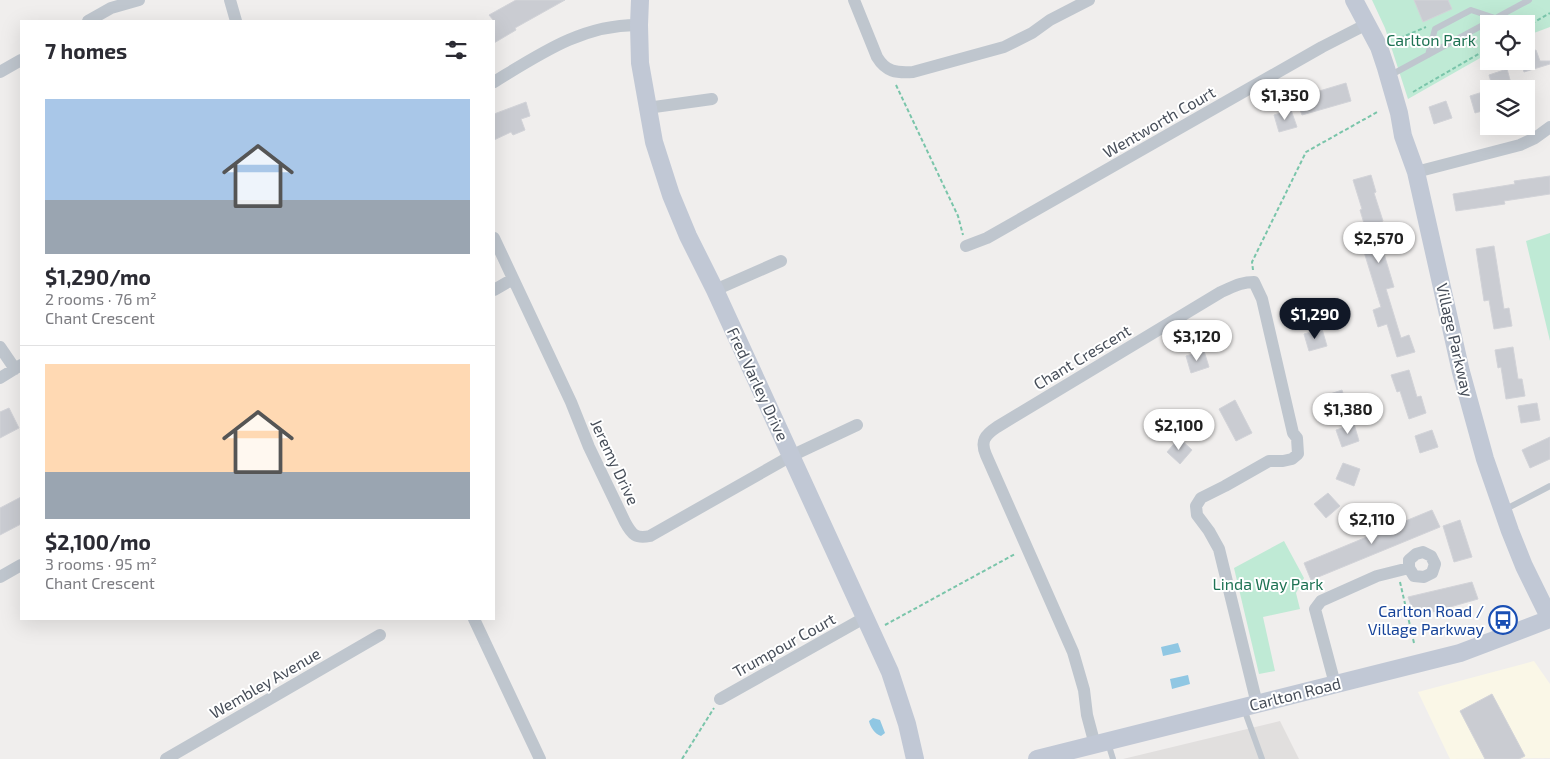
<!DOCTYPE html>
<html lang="en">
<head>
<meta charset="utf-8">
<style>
	:root { --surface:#fff; --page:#f2f2f3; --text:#2b2b33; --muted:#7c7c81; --line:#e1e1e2; --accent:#111827 }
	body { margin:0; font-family:"Exo 2",sans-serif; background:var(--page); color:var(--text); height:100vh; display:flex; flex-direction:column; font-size:19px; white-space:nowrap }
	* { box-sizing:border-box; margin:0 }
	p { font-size:16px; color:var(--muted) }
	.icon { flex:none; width:28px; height:28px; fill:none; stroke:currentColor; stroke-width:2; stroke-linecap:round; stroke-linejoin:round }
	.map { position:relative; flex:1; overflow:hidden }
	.drawer { position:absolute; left:20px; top:20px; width:475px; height:600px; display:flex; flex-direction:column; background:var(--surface); border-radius:0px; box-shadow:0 5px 20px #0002 }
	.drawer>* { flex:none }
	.controls { position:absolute; left:1480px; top:15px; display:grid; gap:10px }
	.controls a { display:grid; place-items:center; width:55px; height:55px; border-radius:0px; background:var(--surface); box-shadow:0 5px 20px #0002; font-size:25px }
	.price { position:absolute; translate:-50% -42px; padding:0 11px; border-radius:18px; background:#fff; color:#222; font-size:16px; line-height:32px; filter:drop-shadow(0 1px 2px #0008) }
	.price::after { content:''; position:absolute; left:50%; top:30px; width:15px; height:11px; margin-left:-8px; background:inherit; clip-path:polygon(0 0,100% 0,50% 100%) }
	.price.active { background:var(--accent); color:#fff }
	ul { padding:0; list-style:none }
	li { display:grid; align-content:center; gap:10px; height:265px; padding:0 25px }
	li+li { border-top:1px solid var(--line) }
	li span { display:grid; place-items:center; height:155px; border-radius:0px; color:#555 }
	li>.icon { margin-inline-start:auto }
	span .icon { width:90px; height:90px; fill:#fffc; stroke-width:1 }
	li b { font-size:21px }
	h2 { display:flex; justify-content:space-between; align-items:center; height:60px; padding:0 25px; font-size:21px }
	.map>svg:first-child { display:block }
	.commercial { fill:#faf7e7 }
	.education { fill:#e1dfde }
	.green { fill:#bfead5 }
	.water { fill:#90c7e3 }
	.building { fill:#caccd2; stroke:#d2d3d8 }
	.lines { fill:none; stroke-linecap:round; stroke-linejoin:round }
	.path { stroke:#7ac5aa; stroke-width:2; stroke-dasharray:4 2.5; stroke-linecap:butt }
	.lane { stroke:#bfc6ce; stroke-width:6 }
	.street { stroke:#bfc6ce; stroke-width:12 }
	.secondary { stroke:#c1c8d5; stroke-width:18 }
	.labels { text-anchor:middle; stroke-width:4; stroke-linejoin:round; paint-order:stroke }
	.park-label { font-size:16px; fill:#1f7354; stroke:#fff }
	.street-label { font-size:16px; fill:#474e59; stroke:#fff }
	.transit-label { font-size:16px; fill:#164399; stroke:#fff; text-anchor:end }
</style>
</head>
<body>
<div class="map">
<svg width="1550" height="759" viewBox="0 0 1550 759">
	<rect width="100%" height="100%" fill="#f0eeed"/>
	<!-- commercial -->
	<path class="commercial" d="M1534,661L1550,684V758L1450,759L1418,692Z"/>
	<!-- education -->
	<path class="education" d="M1280,721L1299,759H1123Z"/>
	<!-- green -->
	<path class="green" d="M1372,0H1550V27L1526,36V24H1489V53L1408,99L1385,28Z
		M1550,233V341L1526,241Z
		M1284,541L1304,578L1296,593L1300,609L1263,617L1275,671L1259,674L1234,568Z"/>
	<!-- water -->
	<path class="water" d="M1178,643L1181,652L1163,656L1161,647Z
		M1188,675L1190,684L1172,689L1170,679Z
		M873,718L880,720L885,733L881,736C875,734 870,727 869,721Z"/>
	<!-- building -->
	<path class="building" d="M516,0H565L515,28L516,30L494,43V21L489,15Z
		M1414,0H1448L1452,9L1423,22Z
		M1536,50L1540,61H1550V64L1524,72L1521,61H1526V53Z
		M1507,69L1512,87L1505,89H1493L1489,75Z
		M1346,83L1351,101L1302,115L1296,98Z
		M1489,90V109L1475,113L1470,96Z
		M1446,101L1452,118L1434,124L1429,107Z
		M526,102L530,116L521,119L525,130L513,135L511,132L494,140V114Z
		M1291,110L1297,127L1279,132L1274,115Z
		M1371,175L1376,192L1374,193L1383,221L1375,224L1394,287L1386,289L1401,338L1409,335L1415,352L1397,357L1387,324L1378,327L1373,310L1381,307L1361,242L1369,240L1360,210L1362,209L1353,180Z
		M1550,176V194L1504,201L1505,204L1456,211L1453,194L1515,184L1514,181Z
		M1494,246L1504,309L1509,308L1512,326L1494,329L1489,300L1484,301L1476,249Z
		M1322,329L1327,346L1309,351L1304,334Z
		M1513,347L1518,379H1522L1525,396L1506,399L1501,367L1498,368L1495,350Z
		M1204,351L1209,367L1191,373L1186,356Z
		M1409,370L1417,397L1421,396L1426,413L1409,419L1400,391L1397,392L1391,375Z
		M1342,390L1347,407L1329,413L1324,396Z
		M1235,400L1252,433L1236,441L1219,409Z
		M1537,403L1540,420L1521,423L1518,406Z
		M9,408L19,428L0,438V412Z
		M1354,424L1359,441L1342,447L1336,430Z
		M1432,430L1438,447L1420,453L1415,436Z
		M1550,437V459L1530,468L1522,450Z
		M1179,438L1192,450L1180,464L1167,452Z
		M1343,463L1360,469L1354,486L1336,479Z
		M1328,493L1340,506L1326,518L1314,504Z
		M21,497V524L0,535V508Z
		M1432,510L1440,527L1311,580L1304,563Z
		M1460,520L1472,557L1454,562L1443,526Z
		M1472,582L1478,599L1415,617L1408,597Z
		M1492,694L1525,756L1519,759H1485L1460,711Z"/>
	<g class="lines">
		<!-- path -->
		<path class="path" d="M1526,27L1550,13
			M1400,38L1426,27
			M896,85L958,216L963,235
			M1413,92L1489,48
			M1253,270L1252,262L1306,152L1379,111
			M1400,582L1414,643
			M885,625L1015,554
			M682,759L714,708"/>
		<!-- lane -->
		<path class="lane" d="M1428,55L1435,29L1471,10L1495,18
			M1389,76L1529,0
			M1504,510L1550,486
			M1244,709L1262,759
			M1108,743L1113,759"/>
		<!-- street -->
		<path class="street" d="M230,0L236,21
			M854,0L877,57C886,72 896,73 913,72L1004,47L1032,33L1050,20L1089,0
			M88,21L111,8L139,0
			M0,72L21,60
			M494,82C540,54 583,24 639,25
			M647,108L712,99
			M1416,172L1520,145L1535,138L1550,127
			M494,238L571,402L589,447L625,522C632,535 636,539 650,536L791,456L857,425
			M966,246L987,238L1322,47L1367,24
			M494,290L513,279
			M715,290L781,261
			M0,347L15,369
			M0,378L21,365
			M0,577L21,565
			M474,619L540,759
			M1335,684L1315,609L1321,601L1377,576L1409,568L1414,576L1424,577L1432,573L1435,564L1431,556L1423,552L1416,554L1409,560V568
			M720,699L864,618
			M1095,745L1087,715L1084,690L1073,652L986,455C980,441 985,435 997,427L1221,292C1233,287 1241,282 1254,282L1262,299L1293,433L1297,438L1298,454L1292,459L1283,461H1269L1225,486L1201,498L1196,506L1197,515L1209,531L1219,549L1257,704
			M166,759L380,635"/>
		<!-- secondary -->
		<path class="secondary" d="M640,0L639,25L640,63L654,142L671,195L688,236L715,290L890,672L907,724L915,759
			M1354,0L1379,47L1386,68L1399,113L1403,136L1416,172L1461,372L1485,459L1510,531L1524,566L1550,619
			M1037,759L1460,653L1550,619"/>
	</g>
	<!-- icons -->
	<defs>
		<symbol id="bus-ring" viewBox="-11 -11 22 22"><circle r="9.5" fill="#fff" stroke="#1a4fb4" stroke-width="1.5"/><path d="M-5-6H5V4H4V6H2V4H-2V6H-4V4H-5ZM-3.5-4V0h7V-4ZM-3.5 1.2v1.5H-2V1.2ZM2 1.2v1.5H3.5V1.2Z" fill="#1a4fb4"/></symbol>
	</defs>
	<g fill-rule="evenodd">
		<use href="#bus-ring" x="1487" y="604" width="32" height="32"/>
	</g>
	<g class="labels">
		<!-- park labels -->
		<g class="park-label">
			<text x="1431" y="46">Carlton Park</text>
			<text x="1268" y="590">Linda Way Park</text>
		</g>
		<!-- street labels -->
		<g class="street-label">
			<text transform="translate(1159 122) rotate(-30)" y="6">Wentworth Court</text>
			<text transform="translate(1455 340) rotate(77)" y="6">Village Parkway</text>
			<text transform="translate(1082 357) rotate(-31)" y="6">Chant Crescent</text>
			<text transform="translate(758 384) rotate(65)" y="6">Fred Varley Drive</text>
			<text transform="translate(615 462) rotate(65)" y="6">Jeremy Drive</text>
			<text transform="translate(784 645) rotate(-29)" y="6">Trumpour Court</text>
			<text transform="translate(265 683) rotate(-30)" y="6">Wembley Avenue</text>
			<text transform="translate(1295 694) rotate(-14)" y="6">Carlton Road</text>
		</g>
		<!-- transit labels -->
		<g class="transit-label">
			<text x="1484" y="617">Carlton Road /<tspan x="1484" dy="18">Village Parkway</tspan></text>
		</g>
	</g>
</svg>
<div class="controls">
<a><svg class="icon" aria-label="locate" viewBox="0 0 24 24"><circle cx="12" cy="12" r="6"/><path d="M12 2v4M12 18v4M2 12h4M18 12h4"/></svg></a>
<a><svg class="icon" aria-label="layers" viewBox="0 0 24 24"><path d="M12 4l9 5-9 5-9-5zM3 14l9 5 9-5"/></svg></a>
</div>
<b class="price" style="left:1285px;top:121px">$1,350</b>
<b class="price" style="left:1379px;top:264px">$2,570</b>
<b class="price active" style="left:1315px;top:340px">$1,290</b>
<b class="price" style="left:1197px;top:362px">$3,120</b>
<b class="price" style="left:1348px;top:435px">$1,380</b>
<b class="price" style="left:1179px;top:451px">$2,100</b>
<b class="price" style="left:1372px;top:545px">$2,110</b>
<section class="drawer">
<h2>7 homes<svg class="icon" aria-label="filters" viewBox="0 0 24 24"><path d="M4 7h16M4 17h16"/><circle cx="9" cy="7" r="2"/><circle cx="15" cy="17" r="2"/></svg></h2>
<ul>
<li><span style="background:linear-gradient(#a9c7e8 65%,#9aa5b1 0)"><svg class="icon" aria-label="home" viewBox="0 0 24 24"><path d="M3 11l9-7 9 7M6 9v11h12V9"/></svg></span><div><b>$1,290/mo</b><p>2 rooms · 76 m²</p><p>Chant Crescent</p></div></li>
<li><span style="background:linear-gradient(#ffd9b3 70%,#9aa5b1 0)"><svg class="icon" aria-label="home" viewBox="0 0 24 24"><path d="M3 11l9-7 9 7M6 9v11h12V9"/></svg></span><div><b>$2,100/mo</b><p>3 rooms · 95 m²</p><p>Chant Crescent</p></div></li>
</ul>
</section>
</div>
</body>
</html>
